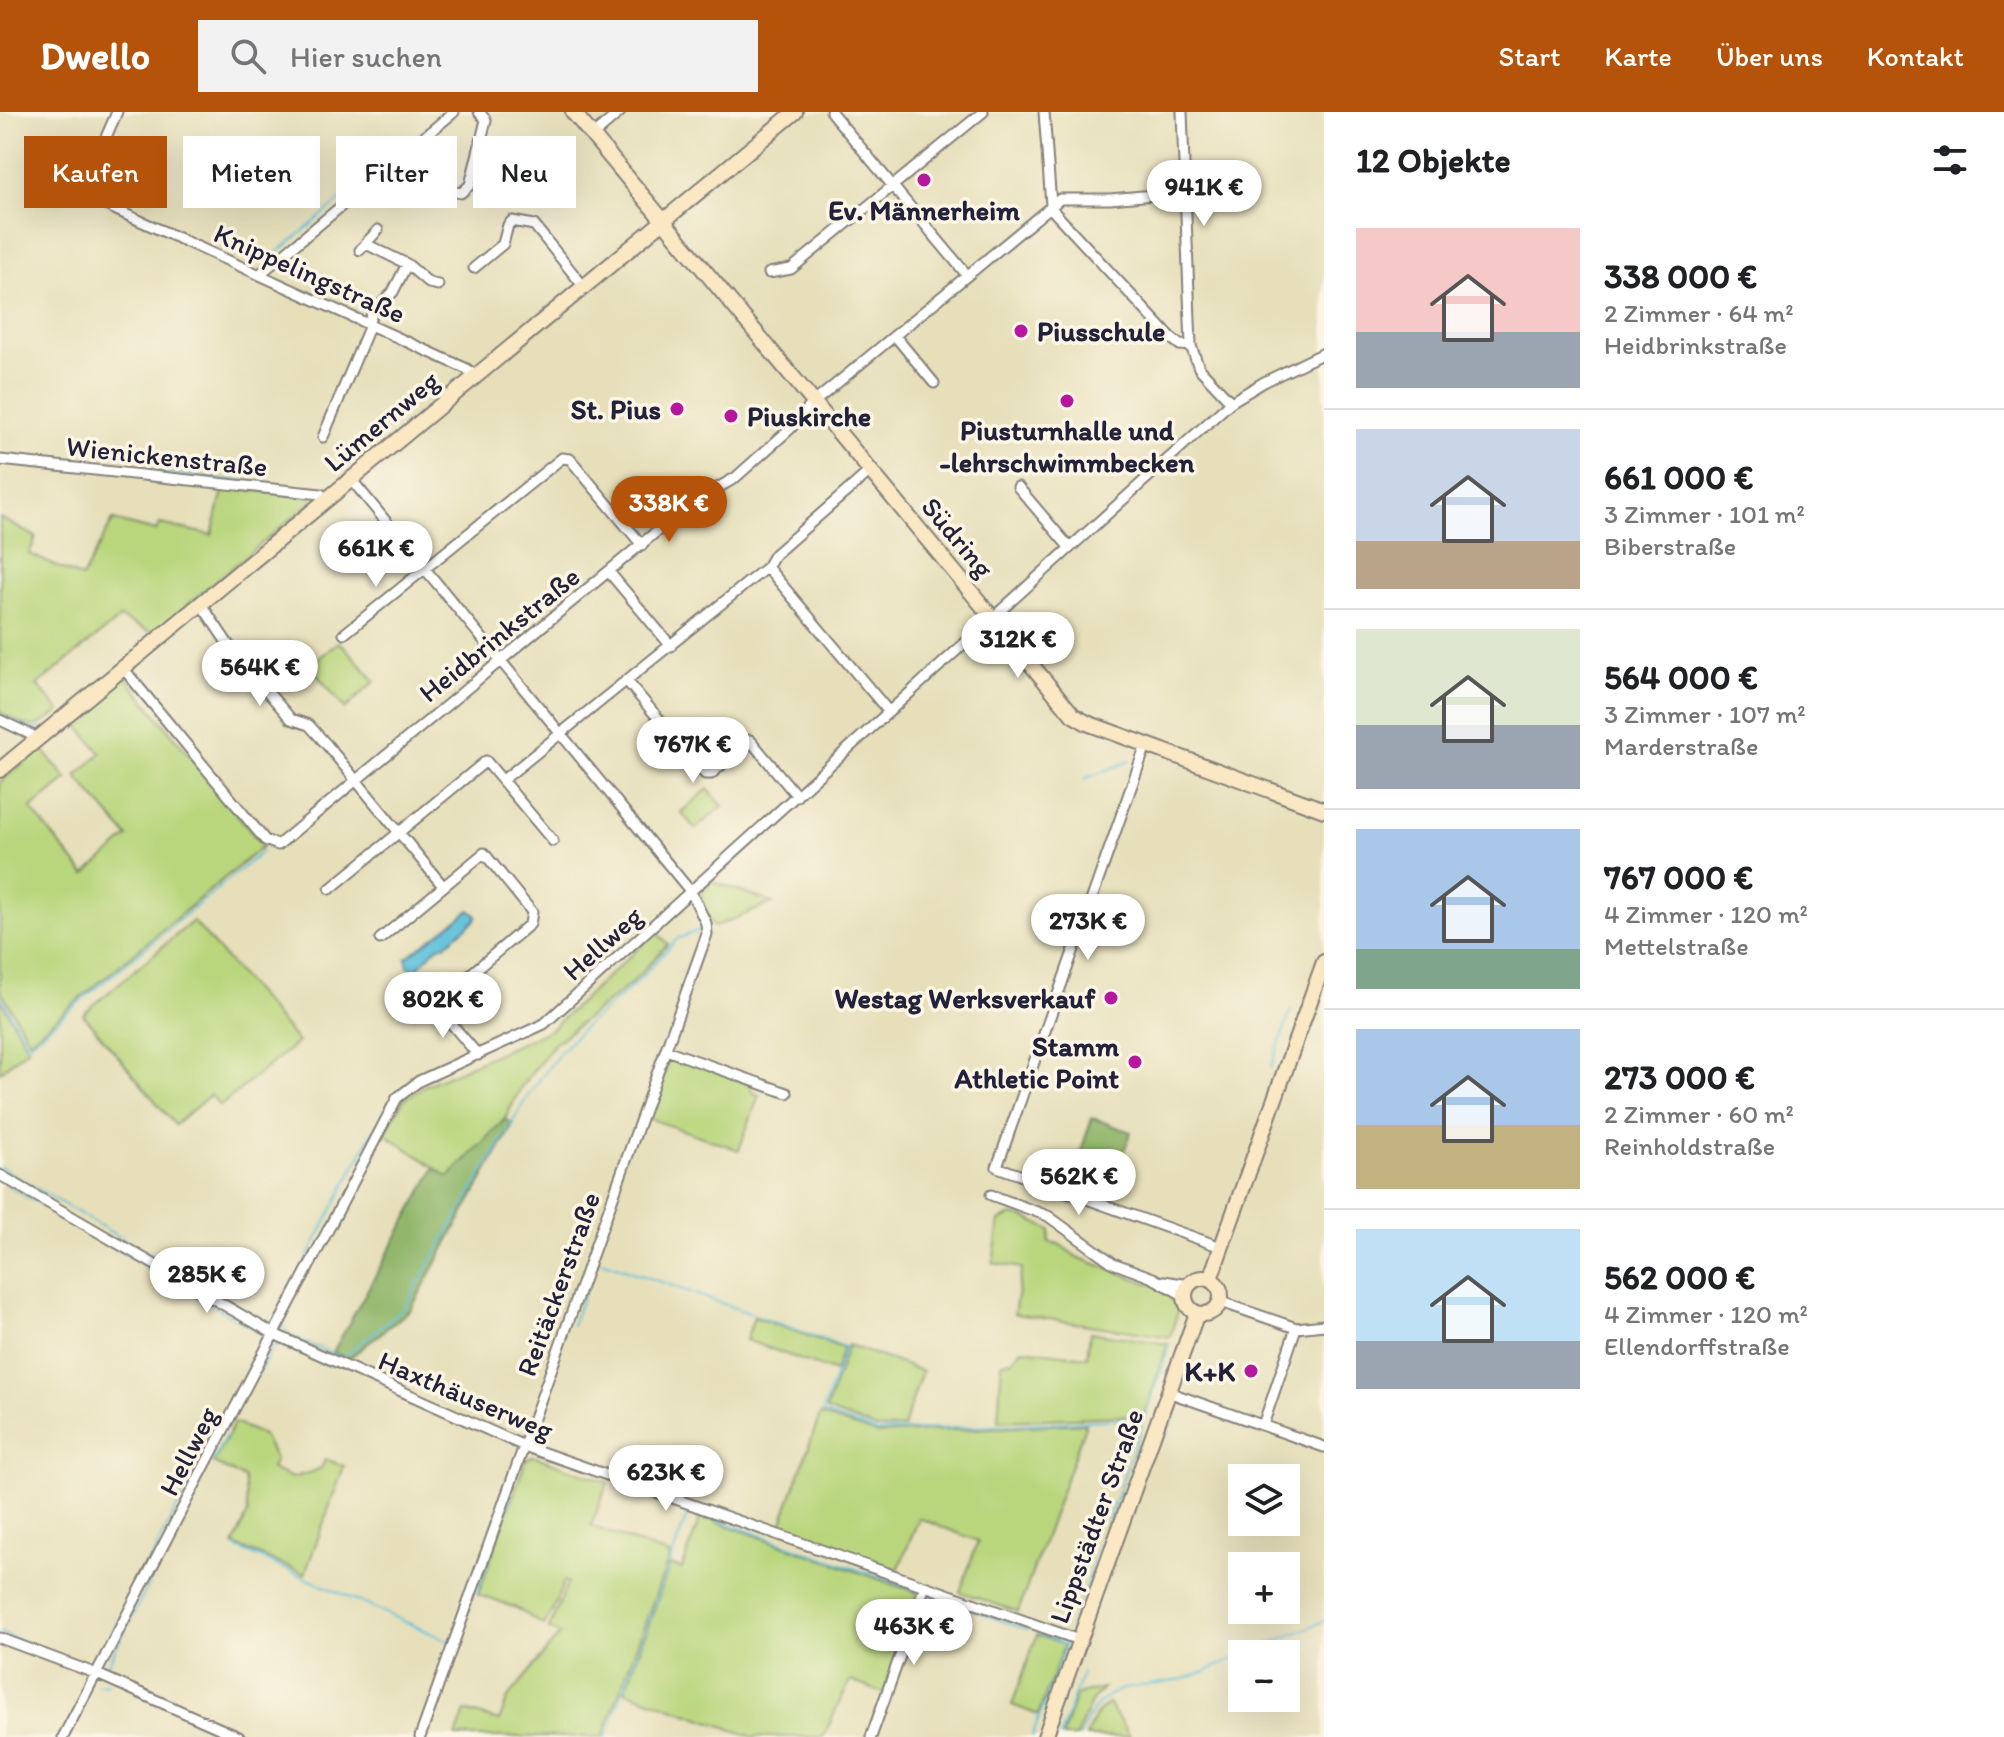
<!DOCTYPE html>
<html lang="de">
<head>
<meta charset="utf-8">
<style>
	:root { --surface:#fff; --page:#f2f2f2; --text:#202124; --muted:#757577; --line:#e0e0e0; --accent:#b45309 }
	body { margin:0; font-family:Itim,sans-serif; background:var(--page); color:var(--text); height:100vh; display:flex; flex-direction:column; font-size:30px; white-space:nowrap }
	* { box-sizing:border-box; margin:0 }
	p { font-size:26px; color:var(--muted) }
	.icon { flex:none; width:44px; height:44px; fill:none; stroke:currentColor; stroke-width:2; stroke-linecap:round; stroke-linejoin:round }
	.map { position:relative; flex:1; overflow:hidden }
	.drawer { display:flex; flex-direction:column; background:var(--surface); width:680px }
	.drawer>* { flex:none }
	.hud { position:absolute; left:24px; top:24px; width:760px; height:72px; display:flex; gap:16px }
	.buttons { position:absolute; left:1228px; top:1352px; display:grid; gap:16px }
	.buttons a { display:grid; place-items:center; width:72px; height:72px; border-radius:0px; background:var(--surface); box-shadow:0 8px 32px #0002; font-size:40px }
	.price { position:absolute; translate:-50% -68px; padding:0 18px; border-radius:28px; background:#fff; color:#222; font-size:26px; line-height:52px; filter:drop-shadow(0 2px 4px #0008) }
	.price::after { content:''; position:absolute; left:50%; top:48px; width:24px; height:18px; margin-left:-12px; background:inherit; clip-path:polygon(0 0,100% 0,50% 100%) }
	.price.active { background:var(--accent); color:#fff }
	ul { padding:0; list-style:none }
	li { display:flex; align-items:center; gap:24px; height:200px; padding:0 32px }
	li+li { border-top:2px solid var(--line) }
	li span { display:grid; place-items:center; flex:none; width:224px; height:160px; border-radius:0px; color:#555 }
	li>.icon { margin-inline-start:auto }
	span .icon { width:96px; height:96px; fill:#fffc; stroke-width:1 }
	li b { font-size:34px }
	h2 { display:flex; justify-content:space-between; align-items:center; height:96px; padding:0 32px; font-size:34px }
	.tag { padding:0 28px; border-radius:0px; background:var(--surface); box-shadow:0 8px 32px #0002; font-size:28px; line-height:72px }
	.tag.active { background:var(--accent); color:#fff }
	header { display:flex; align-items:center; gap:48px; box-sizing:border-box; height:112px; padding:0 40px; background:var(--accent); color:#fff }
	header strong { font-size:38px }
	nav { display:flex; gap:44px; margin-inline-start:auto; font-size:28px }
	.search { width:560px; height:72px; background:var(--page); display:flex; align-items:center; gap:20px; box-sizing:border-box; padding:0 28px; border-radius:0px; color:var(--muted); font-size:30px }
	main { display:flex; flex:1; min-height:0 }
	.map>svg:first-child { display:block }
	.green { fill:#b9d67d; stroke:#6e7c5c; stroke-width:2 }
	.forest { fill:#92b76c; stroke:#5a6c54; stroke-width:2 }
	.water { fill:#5bbfda; stroke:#3e708a; stroke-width:2 }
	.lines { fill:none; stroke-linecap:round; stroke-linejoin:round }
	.stream { stroke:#5bbfda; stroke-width:2 }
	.street-casing { stroke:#84807a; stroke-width:13 }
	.secondary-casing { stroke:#84807a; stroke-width:18 }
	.street { stroke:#fff; stroke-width:9 }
	.secondary { stroke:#fae7c3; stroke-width:14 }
	.poi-dot { fill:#b5179e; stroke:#fcf5e5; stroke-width:3 }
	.labels { text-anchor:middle; stroke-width:7; stroke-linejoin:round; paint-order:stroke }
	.poi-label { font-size:28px; font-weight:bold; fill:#22223b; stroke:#fcf5e5; text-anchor:end }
	.street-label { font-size:28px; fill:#22223b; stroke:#fcf5e5 }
</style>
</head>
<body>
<header>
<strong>Dwello</strong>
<div class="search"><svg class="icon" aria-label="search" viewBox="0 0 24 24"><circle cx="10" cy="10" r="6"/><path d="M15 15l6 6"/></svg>Hier suchen</div>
<nav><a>Start</a><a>Karte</a><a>Über uns</a><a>Kontakt</a></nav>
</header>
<main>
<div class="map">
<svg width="1324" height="1625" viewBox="0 0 1324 1625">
	<rect width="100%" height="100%" fill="#fcf5e5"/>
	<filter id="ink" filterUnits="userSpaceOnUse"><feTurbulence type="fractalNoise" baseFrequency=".0125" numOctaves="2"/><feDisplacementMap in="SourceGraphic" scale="16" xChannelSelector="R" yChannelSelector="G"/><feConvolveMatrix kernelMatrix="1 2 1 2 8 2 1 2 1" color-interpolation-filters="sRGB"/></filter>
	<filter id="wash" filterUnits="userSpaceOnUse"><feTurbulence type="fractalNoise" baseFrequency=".006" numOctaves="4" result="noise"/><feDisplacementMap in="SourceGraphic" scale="32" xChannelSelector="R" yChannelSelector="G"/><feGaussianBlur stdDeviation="1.8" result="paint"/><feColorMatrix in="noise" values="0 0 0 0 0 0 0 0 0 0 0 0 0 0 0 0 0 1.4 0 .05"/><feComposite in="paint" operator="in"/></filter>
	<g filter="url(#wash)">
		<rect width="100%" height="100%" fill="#e6dfba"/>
		<!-- green -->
		<path class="green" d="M224,375L311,385L313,389L153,521L120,506L37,573L60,599C31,622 32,615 0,601V406L36,425L29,442L82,466L113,408L156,419L160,412L212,423Z
			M338,530L345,535L375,569L345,597L310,554Z
			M125,564L263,734L29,929L0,877V670L42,637L67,667L31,697L85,763L128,725L76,664L101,641L74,609Z
			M708,677L723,694L695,717L681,700Z
			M712,769L773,791L714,815C704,795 692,785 712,769Z
			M193,809L298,930L220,994L210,983L175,1013L83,902Z
			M656,820L668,832L632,871L554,932L521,975L505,1007L449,1065L384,1021L404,988L424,974L550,918Z
			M0,887L28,936L0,960Z
			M676,945L750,971L752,980L759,983L739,1038L648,1006L668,949Z
			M1012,1103L1026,1106L1051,1118L1049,1130L1059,1132L1077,1145L1169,1179L1170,1185L1178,1199L1170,1225L1014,1202L1022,1156L993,1151L999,1109Z
			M754,1205L843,1236L835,1260L746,1228Z
			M1090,1220L1168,1232L1144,1303L998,1309L1002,1250L1012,1248L1022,1237L1087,1245Z
			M848,1233L922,1259L903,1316L877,1317L826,1298Z
			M820,1303L877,1322L1086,1311L1018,1500L960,1480L978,1429L919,1406L898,1458L780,1416Z
			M234,1311L263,1323L275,1347L271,1357L292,1366L321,1357L325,1347L344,1354L305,1462L234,1433L248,1401L244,1366L213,1351Z
			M533,1344L608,1370L591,1414L670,1443L603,1625H456L465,1599L499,1609L508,1586L560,1522L549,1517L568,1470L564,1469L552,1500L543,1513L516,1496L478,1483L526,1347Z
			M701,1404L918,1481L884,1581L850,1569L823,1625H753L625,1579L670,1453L682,1457Z
			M1037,1523L1064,1533L1038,1603L1012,1593Z
			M1103,1576L1091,1590L1076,1625H1062L1076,1583Z
			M1108,1591L1130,1625H1086L1094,1605Z"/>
		<!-- forest -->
		<path class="forest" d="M1092,1006L1131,1020L1107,1089L1069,1075Z
			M505,1007L513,1012L411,1197L348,1247L333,1240L435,1056L449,1065Z"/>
		<!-- water -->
		<path class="water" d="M470,798L477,804L475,808L445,833L435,837L417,857L408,855L406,846Z"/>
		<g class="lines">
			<!-- stream -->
			<path class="stream" d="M265,151L446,0
				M0,343L251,370
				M0,603L33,618L41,616
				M1084,667L1130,649
				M0,883L27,933L262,740
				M1271,955L1291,898
				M0,1055L266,1211L275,1209
				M7,1073L260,1221
				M596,1147L845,1235L822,1301L877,1320L1144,1306L1170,1233
				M276,1207L373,1019
				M572,1213L591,1162
				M284,1214L288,1223L342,1246L404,1196L530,980L562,938L584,915L635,872L677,827L700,818
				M257,1264L273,1235L280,1232L330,1254
				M1166,1324L1179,1289
				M213,1350L226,1324
				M235,1435L449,1529
				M477,1481L512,1381
				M930,1483L1028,1518
				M1070,1519L1144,1306
				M0,1521L55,1542
				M1245,1542L1324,1509
				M99,1547L262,1231
				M107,1562V1554L178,1414
				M118,1567L251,1625
				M98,1573L108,1572
				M606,1625L689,1398L916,1478
				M1032,1625L1065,1533L1039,1522
				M1060,1625L1082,1561
				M1080,1625C1104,1560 1137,1582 1190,1565C1208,1560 1225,1550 1242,1543"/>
		</g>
	</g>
	<g filter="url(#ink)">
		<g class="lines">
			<defs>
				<path id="street" d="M117,0L81,82L467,257L475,264
					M831,0L967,163
					M1044,0L1051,93L1055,101L1171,226L1180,233L1191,234
					M1182,0L1191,234L1199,256L1231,290
					M592,24L620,0
					M422,83L431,75L461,81L470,73L486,8L479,0
					M366,132L407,152L429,171L438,173
					M360,138L378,118
					M474,156L503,132L508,113L512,109L534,113L584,175
					M769,161L791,157L983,0
					M260,162L454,0
					M368,212L372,202L393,180L407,152
					M895,224L934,271
					M323,325L370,213
					M0,348L321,382L327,388
					M351,367L691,780L706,811L707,822L420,1625
					M1018,375L1069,435
					M767,455L889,600
					M609,460L671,534
					M201,492L234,541L291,607L309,613L327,633L443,774
					M344,522L562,346L570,347L642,433
					M123,556L265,728L278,733L691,391L735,366L790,317L813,291L1060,87H1110L1186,80
					M626,568L705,662H711L750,628L797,684
					M0,608L38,626
					M1146,633L997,1055L1221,1135
					M503,668L767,455L774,443L870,359
					M330,777L486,649L553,729
					M380,827L484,741L532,800L530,812L435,892
					M415,869L478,943
					M666,938L787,981
					M0,1063L274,1222L524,1334L1079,1528
					M991,1083L1048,1104L1113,1151L1153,1166L1185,1184
					M1164,1169L1189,1173
					M1221,1190L1296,1216L1324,1213
					M1168,1280L1324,1335
					M1263,1313L1296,1216
					M0,1526L97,1562L239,1625
					M63,1625L397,986L419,969L544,912L1231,290L1264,270L1324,241
					M871,1625L925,1474"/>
				<path id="secondary" d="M573,0L1073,603L1087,611L1324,698
					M0,658L795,0
					M1185 1184a18 18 0 1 1 36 0a18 18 0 1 1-36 0Z
					M1210,1167L1324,850
					M1045,1625L1197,1201"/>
			</defs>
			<!-- street casing -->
			<use href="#street" class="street-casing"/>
			<!-- secondary casing -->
			<use href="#secondary" class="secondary-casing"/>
			<!-- street -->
			<use href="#street" class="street"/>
			<!-- secondary -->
			<use href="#secondary" class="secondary"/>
		</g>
	</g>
	<!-- markers -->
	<g class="poi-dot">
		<circle cx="924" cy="68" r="8"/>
		<circle cx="1021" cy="219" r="8"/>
		<circle cx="1067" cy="289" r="8"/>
		<circle cx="677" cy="297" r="8"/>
		<circle cx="731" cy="304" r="8"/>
		<circle cx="1111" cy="886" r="8"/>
		<circle cx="1135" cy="950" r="8"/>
		<circle cx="1251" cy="1259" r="8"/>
	</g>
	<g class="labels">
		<!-- poi labels -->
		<g class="poi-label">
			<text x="924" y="108" text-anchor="middle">Ev. Männerheim</text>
			<text x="1037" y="229" text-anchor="start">Piusschule</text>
			<text x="661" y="307">St. Pius</text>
			<text x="747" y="314" text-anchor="start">Piuskirche</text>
			<text x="1067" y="328" text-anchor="middle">Piusturnhalle und<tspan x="1067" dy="32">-lehrschwimmbecken</tspan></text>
			<text x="1095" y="896">Westag Werksverkauf</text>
			<text x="1119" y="944">Stamm<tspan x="1119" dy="32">Athletic Point</tspan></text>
			<text x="1235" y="1269">K+K</text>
		</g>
		<!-- street labels -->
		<g class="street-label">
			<text transform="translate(310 161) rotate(24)" y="10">Knippelingstraße</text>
			<text transform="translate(381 309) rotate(-40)" y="10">Lümernweg</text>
			<text transform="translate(167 344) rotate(6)" y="10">Wienickenstraße</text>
			<text transform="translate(958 425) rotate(50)" y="10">Südring</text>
			<text transform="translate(499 522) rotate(-39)" y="10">Heidbrinkstraße</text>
			<text transform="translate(602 831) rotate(-42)" y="10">Hellweg</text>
			<text transform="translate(558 1172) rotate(-70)" y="10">Reitäckerstraße</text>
			<text transform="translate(466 1283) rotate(23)" y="10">Haxthäuserweg</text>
			<text transform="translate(188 1339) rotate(-63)" y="10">Hellweg</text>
			<text transform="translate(1096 1404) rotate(-70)" y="10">Lippstädter Straße</text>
		</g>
	</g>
</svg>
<div class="buttons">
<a><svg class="icon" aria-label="layers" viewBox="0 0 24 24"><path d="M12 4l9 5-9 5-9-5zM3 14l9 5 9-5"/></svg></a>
<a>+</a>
<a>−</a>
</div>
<b class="price" style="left:1204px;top:116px">941K €</b>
<b class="price active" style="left:669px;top:432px">338K €</b>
<b class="price" style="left:376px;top:477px">661K €</b>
<b class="price" style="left:1018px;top:568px">312K €</b>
<b class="price" style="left:260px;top:596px">564K €</b>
<b class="price" style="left:693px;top:673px">767K €</b>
<b class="price" style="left:1088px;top:850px">273K €</b>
<b class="price" style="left:443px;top:928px">802K €</b>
<b class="price" style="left:1079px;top:1105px">562K €</b>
<b class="price" style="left:207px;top:1203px">285K €</b>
<b class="price" style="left:666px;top:1401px">623K €</b>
<b class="price" style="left:914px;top:1555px">463K €</b>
<div class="hud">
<a class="tag active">Kaufen</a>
<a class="tag">Mieten</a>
<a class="tag">Filter</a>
<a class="tag">Neu</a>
</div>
</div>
<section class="drawer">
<h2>12 Objekte<svg class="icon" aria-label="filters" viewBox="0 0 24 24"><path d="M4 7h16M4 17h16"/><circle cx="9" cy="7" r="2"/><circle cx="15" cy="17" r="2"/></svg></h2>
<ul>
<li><span style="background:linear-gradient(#f6c9c9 65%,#9aa5b1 0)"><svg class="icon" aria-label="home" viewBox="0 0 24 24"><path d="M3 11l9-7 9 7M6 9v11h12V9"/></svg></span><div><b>338 000 €</b><p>2 Zimmer · 64 m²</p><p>Heidbrinkstraße</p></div></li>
<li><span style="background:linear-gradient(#c9d6e8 70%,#b9a48a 0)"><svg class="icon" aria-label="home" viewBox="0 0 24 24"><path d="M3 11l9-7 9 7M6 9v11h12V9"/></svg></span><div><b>661 000 €</b><p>3 Zimmer · 101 m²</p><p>Biberstraße</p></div></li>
<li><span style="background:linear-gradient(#dfe7d0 60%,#9aa5b1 0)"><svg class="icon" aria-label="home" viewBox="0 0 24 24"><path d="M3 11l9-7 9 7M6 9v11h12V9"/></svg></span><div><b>564 000 €</b><p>3 Zimmer · 107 m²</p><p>Marderstraße</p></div></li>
<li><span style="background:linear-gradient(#a9c7e8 75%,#7fa58c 0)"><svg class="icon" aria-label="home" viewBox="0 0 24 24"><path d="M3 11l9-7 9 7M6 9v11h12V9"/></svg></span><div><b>767 000 €</b><p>4 Zimmer · 120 m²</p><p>Mettelstraße</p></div></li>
<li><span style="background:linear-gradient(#a9c7e8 60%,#c2b280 0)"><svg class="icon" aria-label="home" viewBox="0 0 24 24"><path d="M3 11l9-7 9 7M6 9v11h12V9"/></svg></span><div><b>273 000 €</b><p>2 Zimmer · 60 m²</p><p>Reinholdstraße</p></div></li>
<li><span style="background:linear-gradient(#bfe0f5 70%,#9aa5b1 0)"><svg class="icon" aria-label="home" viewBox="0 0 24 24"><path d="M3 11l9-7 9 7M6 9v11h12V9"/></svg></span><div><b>562 000 €</b><p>4 Zimmer · 120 m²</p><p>Ellendorffstraße</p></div></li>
</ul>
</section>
</main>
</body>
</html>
